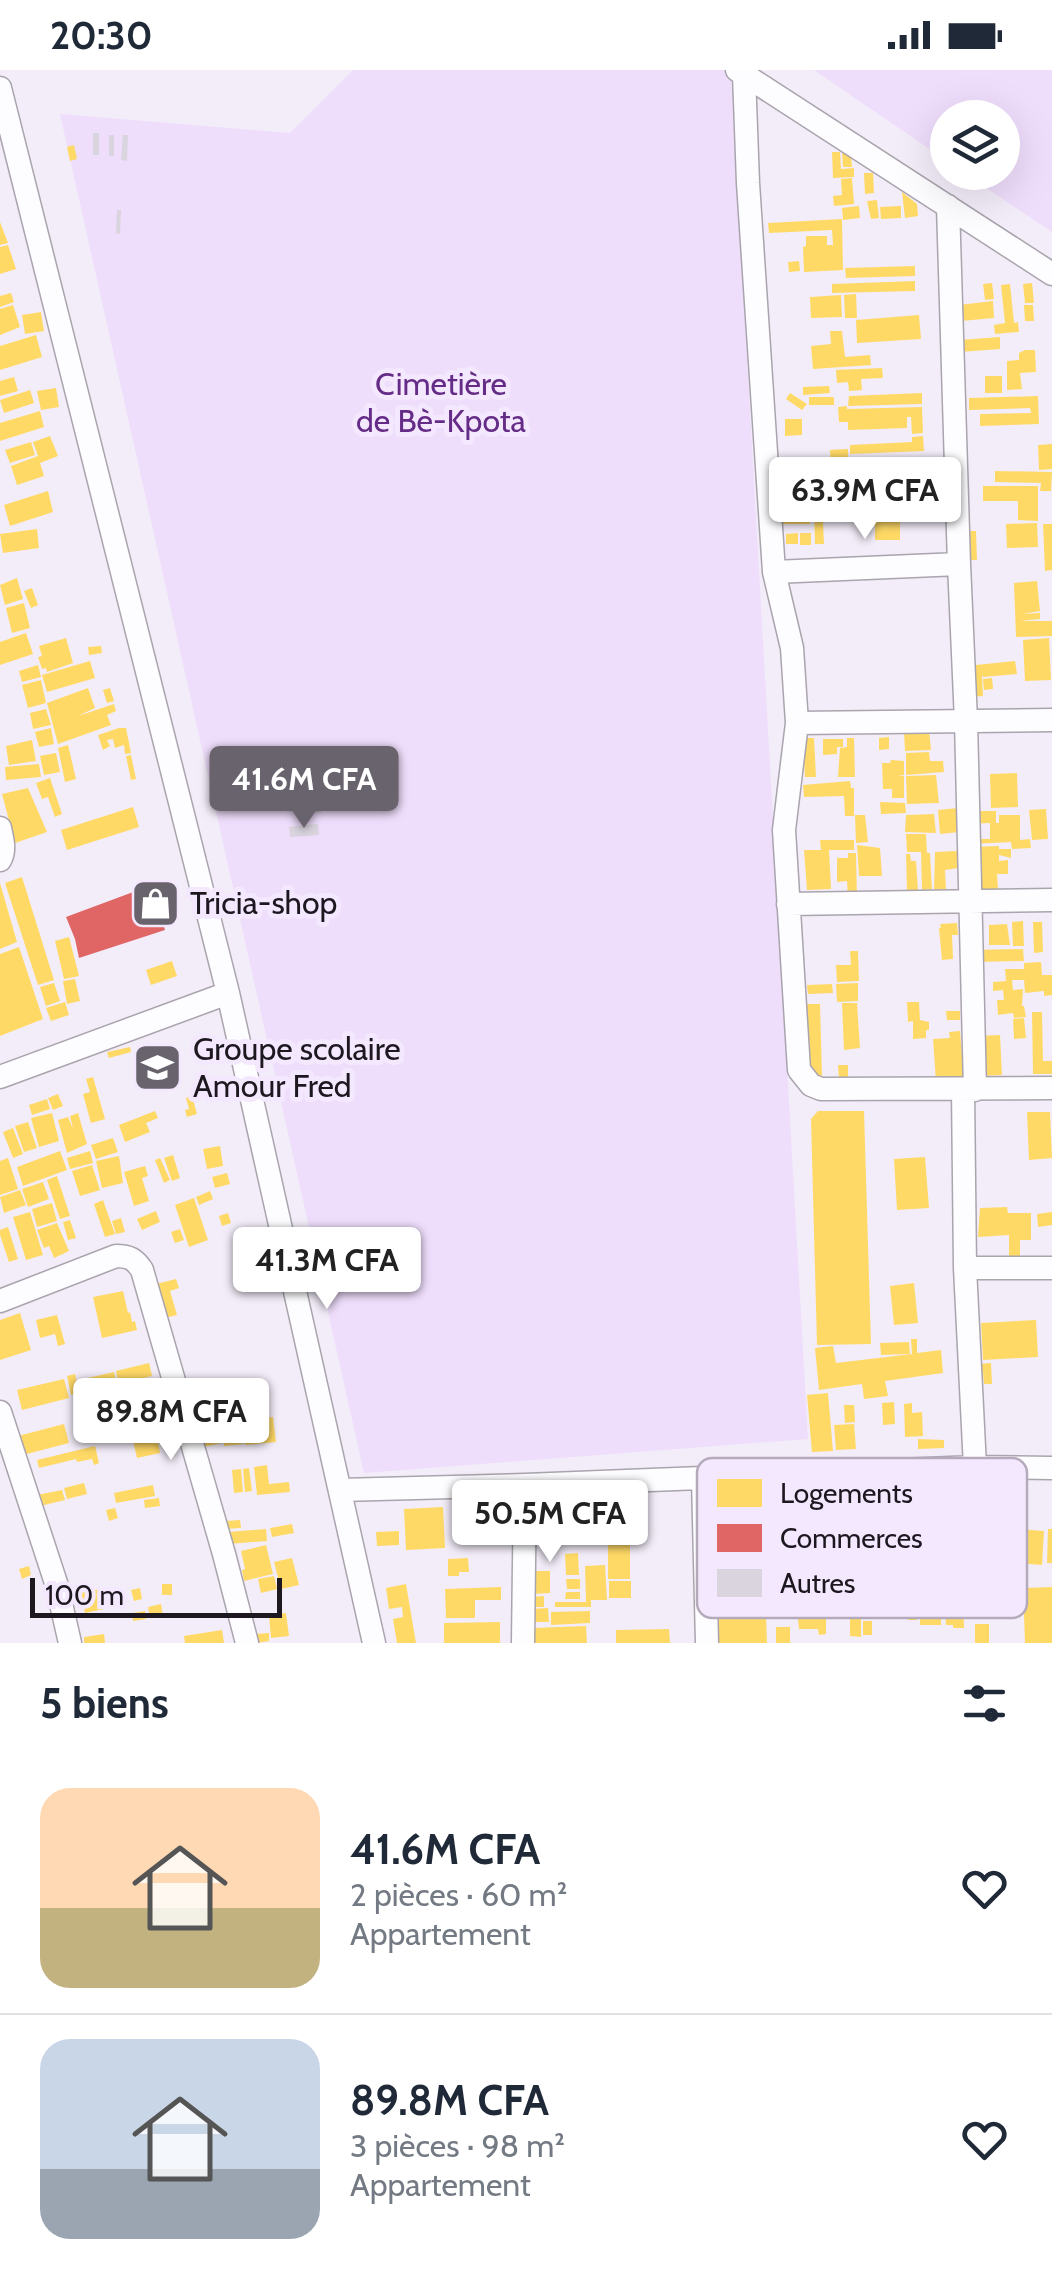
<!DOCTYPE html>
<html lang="fr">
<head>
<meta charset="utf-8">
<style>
	:root { --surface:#fff; --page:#f6f6f7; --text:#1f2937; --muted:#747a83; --line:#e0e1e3; --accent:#68636c }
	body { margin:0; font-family:Cabin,sans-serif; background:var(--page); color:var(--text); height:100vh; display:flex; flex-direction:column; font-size:38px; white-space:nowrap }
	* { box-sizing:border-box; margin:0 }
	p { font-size:32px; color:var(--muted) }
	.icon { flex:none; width:55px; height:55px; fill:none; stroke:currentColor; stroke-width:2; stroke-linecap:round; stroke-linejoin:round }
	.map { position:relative; height:1573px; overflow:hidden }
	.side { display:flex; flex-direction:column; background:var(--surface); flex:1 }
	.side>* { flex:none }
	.buttons { position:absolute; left:930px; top:30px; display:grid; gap:20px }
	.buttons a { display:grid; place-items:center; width:90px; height:90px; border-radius:50%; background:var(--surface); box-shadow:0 10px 40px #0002; font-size:50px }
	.scale { position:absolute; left:30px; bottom:25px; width:252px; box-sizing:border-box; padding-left:10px; border:5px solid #1d1820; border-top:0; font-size:28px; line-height:35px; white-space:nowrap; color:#1d1820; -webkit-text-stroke:8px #f4e8fe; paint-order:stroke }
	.price { position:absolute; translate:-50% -85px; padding:0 22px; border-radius:10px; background:#fff; color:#222; font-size:32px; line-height:65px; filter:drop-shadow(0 2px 5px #0008) }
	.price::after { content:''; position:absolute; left:50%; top:60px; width:30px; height:22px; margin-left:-15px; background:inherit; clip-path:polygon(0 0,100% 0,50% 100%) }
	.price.current { background:var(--accent); color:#fff }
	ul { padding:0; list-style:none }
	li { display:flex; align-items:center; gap:30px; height:250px; padding:0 40px }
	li+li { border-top:2px solid var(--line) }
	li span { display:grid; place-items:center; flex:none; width:280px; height:200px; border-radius:30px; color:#555 }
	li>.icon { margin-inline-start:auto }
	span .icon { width:120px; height:120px; fill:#fffc; stroke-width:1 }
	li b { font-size:42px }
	h2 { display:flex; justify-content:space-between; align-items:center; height:120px; padding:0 40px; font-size:42px }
	.status { display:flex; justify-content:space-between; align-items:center; height:70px; padding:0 50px; background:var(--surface); direction:ltr }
	.status svg { height:28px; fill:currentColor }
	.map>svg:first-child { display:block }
	.green { fill:#eeddfb }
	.homes { fill:#ffd966 }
	.shops { fill:#e06666 }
	.building { fill:#d9d4de }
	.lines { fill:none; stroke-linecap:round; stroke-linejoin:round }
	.minor-casing { stroke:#a9a4ad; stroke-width:25 }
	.minor { stroke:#fdfcfe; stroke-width:22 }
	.labels { text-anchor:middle; stroke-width:10; stroke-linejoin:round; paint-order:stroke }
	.park-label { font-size:32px; fill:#652c87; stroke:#f4e8fe }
	.poi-label { font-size:32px; fill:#1d1820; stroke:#f4e8fe; text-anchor:start }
	.key { fill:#f4e8fe; stroke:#b4aabb; stroke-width:2.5 }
	.key-label { font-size:28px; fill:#1d1820 }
</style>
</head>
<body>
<div class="status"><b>20:30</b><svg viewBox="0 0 49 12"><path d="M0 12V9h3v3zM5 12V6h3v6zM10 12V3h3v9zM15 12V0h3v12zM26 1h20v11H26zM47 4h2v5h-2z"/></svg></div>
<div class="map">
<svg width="1052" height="1573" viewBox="0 0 1052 1573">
	<rect width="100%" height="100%" fill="#f3edf9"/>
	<!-- green -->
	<path class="green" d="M353,0H724L731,5L808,1369L364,1403L60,44L290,63Z
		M814,0H1052V162L964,103L1002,102V48H948L947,91Z"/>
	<!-- homes -->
	<path class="homes" d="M74,75L77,89L70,91L67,77Z
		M832,82H840L841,99L854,98V107L833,108Z
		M842,82L851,87L852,97H843Z
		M864,103H873L874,123L865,124Z
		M852,108L854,134L834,136L833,126L842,125L841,109Z
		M902,122L917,134L918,146L905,148Z
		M877,130L879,148L871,149L867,131Z
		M859,136L860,148L843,150L842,138Z
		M901,136V148L881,149L880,137Z
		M842,149L843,200L804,202L803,177L806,176V166H827V175H833L832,160L769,163L768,153Z
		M0,152L8,173L0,175Z
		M8,175L16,199L0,204V177Z
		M799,191L800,201L789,202L788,192Z
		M915,196V206L846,208L845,198Z
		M915,211V221L832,223V214Z
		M992,213L994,229L985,230L983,214Z
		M1032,213L1034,233H1025L1023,214Z
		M1010,214L1014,253L1018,252L1019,262L995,264L994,255L1005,253L1001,215Z
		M11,223L14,232L0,237V226Z
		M856,224L857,248H845L844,225Z
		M841,225L842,247L811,248L810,227Z
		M993,231L994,248L961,251L959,235Z
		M13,235L20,257L0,265V239Z
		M1024,235H1033L1034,251H1025Z
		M41,242L44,261L25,264L22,245Z
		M919,245L921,269L857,273L856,250Z
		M830,261H842L845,287L870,285L871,295L813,299L811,276L831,274Z
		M36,265L42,287L0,300V276Z
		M1000,267V279L960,282L959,270Z
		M1025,280H1035L1036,302L1020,303L1022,319L1007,320V291L1019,290V283Z
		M882,298L883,308L861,309L862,320L849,321L848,312L837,313L836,300Z
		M985,306H1002V323H985Z
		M14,307L18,321L0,326V311Z
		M829,316L830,323L803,325V317Z
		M56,318L59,337L41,340L37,321Z
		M30,320L34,333L4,343L0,330Z
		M790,323L807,334L802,340L786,329Z
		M922,323V334L848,336L849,326Z
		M1038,326L1039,354L980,356V344L1031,343L1030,338L969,340V328Z
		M809,327H834V335H809Z
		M847,336V339L922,337L923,363L912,364L911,347H907V358L848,360V352H839L838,337Z
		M40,341L44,357L0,371V353Z
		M785,349H802V365L785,366Z
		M50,366L58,386L40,393L44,406L17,415L11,396L38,386L33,372Z
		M923,366L924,381L850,384V375L912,372V367Z
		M31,372L35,385L10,393L5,380Z
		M1052,374V399L1039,400L1038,375Z
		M848,379V390L912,389V399H831L830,380Z
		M784,399H822V418H784Z
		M863,400L865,432L854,433L853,401Z
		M995,401L1052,402L1051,421H1040L1041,413L995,412Z
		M849,403L850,427L826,428L824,404Z
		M983,416H1038V451L1018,450V431H983Z
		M48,421L53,442L10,456L4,435Z
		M774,436H810V454H774Z
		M823,436V443L832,442L833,451L823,452L824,474H815L814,437Z
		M921,436L923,448L900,450V470H875V445H901L900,438Z
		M1037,453L1038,477L1007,478L1006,454Z
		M1043,454H1052V500L1045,501Z
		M37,459L39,478L3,483L0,464Z
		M965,461H976L977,490H966Z
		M798,463V474H786V464Z
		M800,463H811V475H800Z
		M17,508L23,529L5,535L0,515Z
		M1037,511L1040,541L1022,544L1040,543V549L1020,551H1052V566L1016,567L1014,513Z
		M32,518L38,535L31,538L24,521Z
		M24,533L30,558L12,563L6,538Z
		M26,563L33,584L0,595V572Z
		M66,568L73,593L47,602L46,598L42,599L38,587L42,586L39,576Z
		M1049,568L1051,610L1025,611L1023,570Z
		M101,576L102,583L89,585L88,577Z
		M90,591L95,608L47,622L42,605Z
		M1015,591L1017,604L983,607L982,604L983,626L969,627L966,596Z
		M38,595L41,607L22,612L19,601Z
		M992,608L993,619L984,620L983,609Z
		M41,610L46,633L28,638L22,615Z
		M88,618L95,638L78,646L114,634L116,641L107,645L111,655L58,674L47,633Z
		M110,618L114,631L107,633L103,620Z
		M46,639L51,655L33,659L30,643Z
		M51,658L54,674L39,677L35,662Z
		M119,658H126L131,683L125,684L124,675L115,678L113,669L107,670L110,676L103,680L98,665Z
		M929,660L931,680L905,681L904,662Z
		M889,667V679L879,680V668Z
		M803,668H814L816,707H805Z
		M847,668H854L855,707H838L840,678L847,677Z
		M823,669H843V677H837V684L823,685Z
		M32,670L36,691L9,695L6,676Z
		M68,675L76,709L65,712L58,678Z
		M929,682L930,691H943L944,702L906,705V683Z
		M56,683L60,702L44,705L40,686Z
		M131,685L136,709L131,710L126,686Z
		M891,690L904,691V705H898L904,706V728H892V719H883L882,693H890Z
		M39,694L41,707L6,710L5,697Z
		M1017,703L1018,737L991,738L990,704Z
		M936,705L939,733L907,734L906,706Z
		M50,708L62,744L55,747L48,727L42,729L36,713Z
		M850,711L851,718H854V746H845L844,726L804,727L803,715Z
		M28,718L47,762L15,773L2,724Z
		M880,732L905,733L906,743L881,744Z
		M133,737L139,757L67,780L61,760Z
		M958,738L960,762L940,764L938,740Z
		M1046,739L1048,769L1032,770L1029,740Z
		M971,741H996V753H999V745H1020V770L1030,769L1031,778L1012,779L1011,772L972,774V769H990V753L970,754Z
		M934,744L936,763L905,762L906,745Z
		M855,745H865L868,772L856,773Z
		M906,764H926L927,783H930L932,819L922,820L921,782H907Z
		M820,770H854V780H829L831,819L807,820L804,780H821Z
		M857,775L880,778L882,806H859Z
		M999,776V779H1011V788L999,785V791L1008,790V804H997L998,819L975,821L971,777Z
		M957,781L958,798L945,800L946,819L934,820L935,782Z
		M848,783H856L857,829H848L847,811L837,812V788H848Z
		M906,784H910L911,791H916L918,820H907Z
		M22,807L54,910L38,915L5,813Z
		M0,813L17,872L0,879Z
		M1023,851L1024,876H1013L1012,852Z
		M1033,852H1042L1043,882L1034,883Z
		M957,853L958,865H952L953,889L942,890L939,858H941L940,854Z
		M1007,854L1010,875H989V855Z
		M69,867L79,906L64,909L55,871Z
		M19,877L43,949L0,966V884Z
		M1023,879L1024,891L975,892L974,880Z
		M850,881H858L859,911L837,912L836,895H851Z
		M172,891L177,906L151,915L146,900Z
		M1041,892L1042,905H1052V925L1044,926V921L1025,923L1024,910H1012L1013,920L1023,919L1022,936H1024L1026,947L1014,948L1013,943L998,945L997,930H1004L1003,920L993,921V912L1006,911L1005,899H1024V893Z
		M75,909L80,931L67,934L63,911Z
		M54,913L60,931L46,936L40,917Z
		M858,913V931L837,932L836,914Z
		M832,914L833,923L808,924L807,915Z
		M65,932L69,945L51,951L46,938Z
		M907,932H919L920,950L929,952V960H926V968L913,969V951L908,952Z
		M842,933H857L860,978L844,980Z
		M807,934H820L822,1007H809Z
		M946,941H960V950H947Z
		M1032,942H1042L1043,991H1052V1004H1033Z
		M1024,948L1026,968L1014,969L1013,949Z
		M960,961L964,1010L936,1012L933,969L950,968L949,962Z
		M1000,965L1002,1005L977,1006L975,966Z
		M130,977L131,982L109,988L107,982Z
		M838,995H848V1010H839Z
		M93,1007L105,1049L91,1053L83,1024L90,1022L86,1009Z
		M58,1024L63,1036L53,1040L48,1028Z
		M192,1026L197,1044L187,1047L185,1040L189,1039L186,1028Z
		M47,1029L50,1039L32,1045L29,1035Z
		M155,1041L158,1048L146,1053L150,1062L125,1072L119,1055Z
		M818,1041H864L871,1274L817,1275L811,1049Z
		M1027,1042H1050L1052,1088L1029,1090Z
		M52,1043L59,1071L39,1077L31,1048Z
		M78,1043L87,1074L67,1083L58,1050L68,1047L73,1059L70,1046Z
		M28,1052L37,1078L24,1082L15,1056Z
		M13,1058L23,1084L13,1088L3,1062Z
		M113,1068L118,1082L96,1089L91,1075Z
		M220,1076L223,1096L207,1099L203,1079Z
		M60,1081L67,1100L23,1116L17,1097Z
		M90,1081L93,1093L70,1099L67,1088Z
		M173,1085L180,1108L172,1111L164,1088Z
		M119,1086L123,1113L102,1118L96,1091Z
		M925,1087L929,1138L897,1140L894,1089Z
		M8,1088L18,1119L0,1125V1091Z
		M160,1088L170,1110L164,1113L155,1090Z
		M92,1095L100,1120L80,1126L72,1101Z
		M145,1096L148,1106L142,1108L149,1131L134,1136L124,1102Z
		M227,1103L230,1114L215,1118L212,1107Z
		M57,1106L70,1146L60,1149L47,1110Z
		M43,1112L49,1129L28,1137L22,1119Z
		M20,1120L26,1135L4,1143L0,1127Z
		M210,1121L213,1129L199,1135L196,1127Z
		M194,1128L208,1170L189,1177L175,1135Z
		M103,1130L115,1164L105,1167L94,1134Z
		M52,1133L57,1151L37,1157L32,1139Z
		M1007,1137L1008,1143H1031V1170H1020V1191H1009V1165L978,1167L980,1138Z
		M156,1141L160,1152L142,1160L137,1149Z
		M30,1142L43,1185L26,1190L13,1147Z
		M1052,1142V1155L1038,1157L1037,1144Z
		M228,1143L231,1153L222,1156L219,1146Z
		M121,1148L125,1162L116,1164L112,1151Z
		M70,1150L76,1168L68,1170L63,1152Z
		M57,1153L69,1181L54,1188L49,1176L44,1178L37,1160Z
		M8,1157L18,1189L9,1192L0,1165V1160Z
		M180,1159L184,1170L175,1173L171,1162Z
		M176,1209L179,1218L170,1221L177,1245L165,1248L156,1214Z
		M914,1213L918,1253L894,1255L890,1216Z
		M123,1221L128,1243L130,1242L132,1252L135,1251L137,1260L102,1268L93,1227Z
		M20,1243L31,1280L0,1290V1250Z
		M57,1245L65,1274L58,1276L55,1264L40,1268L36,1250Z
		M1036,1250L1038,1287L983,1290L981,1253Z
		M911,1269H917V1283L941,1280L943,1303L885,1311L888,1326L864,1329L862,1314L819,1320L815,1278L833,1276L836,1293L912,1284Z
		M909,1272L910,1284L881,1285L880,1273Z
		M149,1293L152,1306L119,1314L116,1301Z
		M991,1293L992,1314H984L983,1303H978L977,1294Z
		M114,1302L117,1314L82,1322L79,1310Z
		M75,1304L79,1323L71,1325L67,1306Z
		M64,1309L69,1328L22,1340L17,1320Z
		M150,1311L155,1329L88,1346L83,1328Z
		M259,1314L261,1332L244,1334L242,1315Z
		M215,1318L216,1329L196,1331L195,1320Z
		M828,1323L833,1381L812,1382L807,1325Z
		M894,1332L895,1354L883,1355L882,1333Z
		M912,1333V1343L922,1342L923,1366L905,1367L904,1334Z
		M153,1335L158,1359L98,1372L93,1348Z
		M844,1335H854L855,1352L845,1353Z
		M214,1337L222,1373L203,1377L193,1343Z
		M273,1347L276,1372L245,1375L243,1350Z
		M241,1350L243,1374L224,1376L223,1365H232L231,1351Z
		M64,1354L69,1373L23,1385L18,1366Z
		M854,1354L856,1379L836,1380L834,1355Z
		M156,1362L160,1383L137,1388L132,1366Z
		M918,1369L944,1370V1378L918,1379Z
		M95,1376L99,1393L94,1395L92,1389L77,1392L76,1389L39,1398L37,1390Z
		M267,1395L269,1414L289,1412L290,1422L257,1425L254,1397Z
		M249,1398L252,1421L245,1422L243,1399Z
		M241,1399L243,1422L234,1423L232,1400Z
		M84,1413L87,1424L67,1429L64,1418Z
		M153,1415L155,1426L116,1433L114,1423Z
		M62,1420L65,1430L40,1436L37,1425Z
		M159,1428L160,1436L145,1438L144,1430Z
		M443,1437L445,1478L406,1480L404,1439Z
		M581,1437L583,1468L532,1471L530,1440Z
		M115,1438L118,1448L109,1451L106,1440Z
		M501,1442L502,1473L475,1474L474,1443Z
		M240,1450L241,1458L226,1459V1451Z
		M292,1454L294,1463L272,1467L270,1458Z
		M266,1459L267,1471L229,1474L228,1462Z
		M1018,1459L1044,1461L1042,1495L1016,1493Z
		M1048,1459H1052V1493H1047Z
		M608,1460H630V1509H608Z
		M399,1461V1475L377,1476L376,1462Z
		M266,1475L273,1504L244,1511L242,1500L245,1499L241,1481Z
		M578,1483L579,1505H566L565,1484Z
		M292,1488L299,1515L281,1519L274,1492Z
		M468,1488L469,1502H459V1506H448V1489Z
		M605,1495L607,1530H591V1537H555V1532H586L585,1496Z
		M29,1496L31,1505L22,1509L19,1499Z
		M534,1501H550V1523L534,1524Z
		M274,1506L277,1519L261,1523L258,1509Z
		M765,1508V1521L790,1520L791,1547H766L767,1573H713L712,1509Z
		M566,1509H580V1519H567Z
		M609,1511H631V1528H609Z
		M162,1514H172V1525H162Z
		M406,1514L416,1573H397L393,1549L403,1547L402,1537L389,1539L386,1518Z
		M908,1515H917V1550H908Z
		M109,1517L113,1537L85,1543L81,1523Z
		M501,1517V1530H475V1548H446L445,1519Z
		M920,1517H941V1555H920Z
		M1052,1517V1573H1025L1023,1518Z
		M140,1518L142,1529L134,1531L131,1520Z
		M566,1522H580V1529H565Z
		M544,1526V1537H527V1527Z
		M975,1527H992L993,1548L975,1549Z
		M953,1529H963L964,1558H953V1555H946L945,1531H953Z
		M161,1534L163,1546L150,1548L148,1537Z
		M548,1538L549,1552H531L530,1539Z
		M145,1541L146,1549L133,1551L132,1543Z
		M590,1541V1553L551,1555V1542Z
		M286,1543L289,1566L271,1568L269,1545Z
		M818,1544H826V1564L819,1565L818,1559H799L798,1549L818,1548Z
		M861,1546V1567L850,1566V1547Z
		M863,1551H872V1565H863Z
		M500,1552V1573H444V1553Z
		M975,1554H989V1573H975Z
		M586,1556L587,1573H533L532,1558Z
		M776,1557H790V1573H776Z
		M669,1559L670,1573H616V1560Z
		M222,1560L224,1573H185L184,1566Z
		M269,1563V1571L256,1573V1564Z
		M104,1564L105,1573H84V1567Z"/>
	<!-- shops -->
	<path class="shops" d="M152,815L165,860L79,888L75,869L66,847Z"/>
	<!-- building -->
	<path class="building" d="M93,63H99V85H93Z
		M109,65H114V86H109Z
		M123,65H128L127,91L121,90Z
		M117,140H121L120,164L116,163Z
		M319,723L322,742L316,743L311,724Z
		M318,754L319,765L290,767L289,757Z"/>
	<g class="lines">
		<defs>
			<path id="minor" d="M737,0L1052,204
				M744,4L748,113L774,502L792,578L797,653L784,760L799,1000L811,1015L821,1019L1052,1018
				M0,18L228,923L374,1573
				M948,136L959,494L966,651L975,1020
				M774,502L959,494
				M797,653L1052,650
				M0,758C2,768 6,780 0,790
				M788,834L1052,830
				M0,1007L228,923
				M963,1020L965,1198L975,1397
				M965,1198H1052
				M0,1231L116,1186C129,1186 135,1189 142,1200L224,1484L247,1573
				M0,1342L57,1516L70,1573
				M703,1409L707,1573
				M340,1420L525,1415L975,1397L1052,1398
				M523,1573L525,1415"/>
		</defs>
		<!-- minor casing -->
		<use href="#minor" class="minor-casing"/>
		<!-- minor -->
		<use href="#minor" class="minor"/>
	</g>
	<!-- icons -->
	<defs>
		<symbol id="shop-square" viewBox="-11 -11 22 22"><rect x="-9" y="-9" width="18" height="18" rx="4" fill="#68636c" stroke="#f4e8fe"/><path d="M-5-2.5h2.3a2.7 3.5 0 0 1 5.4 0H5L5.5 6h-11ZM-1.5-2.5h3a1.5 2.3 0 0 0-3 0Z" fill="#fff"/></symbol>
		<symbol id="school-square" viewBox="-11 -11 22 22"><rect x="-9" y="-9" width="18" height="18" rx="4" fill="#68636c" stroke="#f4e8fe"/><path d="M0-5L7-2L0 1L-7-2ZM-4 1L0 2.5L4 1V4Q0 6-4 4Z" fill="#fff"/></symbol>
	</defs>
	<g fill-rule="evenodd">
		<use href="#shop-square" x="128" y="806" width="55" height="55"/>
		<use href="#school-square" x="130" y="970" width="55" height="55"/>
	</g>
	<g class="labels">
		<!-- park labels -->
		<g class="park-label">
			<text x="441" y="325">Cimetière<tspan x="441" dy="37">de Bè-Kpota</tspan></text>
		</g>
		<!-- poi labels -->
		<g class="poi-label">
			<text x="190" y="844">Tricia-shop</text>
			<text x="193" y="990">Groupe scolaire<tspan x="193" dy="37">Amour Fred</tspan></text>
		</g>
	</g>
	<!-- legend -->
	<rect x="697" y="1388" width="330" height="160" rx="15" class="key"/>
	<rect x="717" y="1409" width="45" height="28" fill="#ffd966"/>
	<rect x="717" y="1454" width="45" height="28" fill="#e06666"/>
	<rect x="717" y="1499" width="45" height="28" fill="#d9d4de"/>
	<g class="key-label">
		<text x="780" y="1433">Logements</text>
		<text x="780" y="1478">Commerces</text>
		<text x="780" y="1523">Autres</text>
	</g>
</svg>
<div class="buttons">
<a><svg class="icon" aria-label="layers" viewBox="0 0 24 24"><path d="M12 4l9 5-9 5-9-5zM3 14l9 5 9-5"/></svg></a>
</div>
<div class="scale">100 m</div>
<b class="price" style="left:865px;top:472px">63.9M CFA</b>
<b class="price current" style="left:304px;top:761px">41.6M CFA</b>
<b class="price" style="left:327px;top:1242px">41.3M CFA</b>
<b class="price" style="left:171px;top:1393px">89.8M CFA</b>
<b class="price" style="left:550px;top:1495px">50.5M CFA</b>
</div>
<section class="side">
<h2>5 biens<svg class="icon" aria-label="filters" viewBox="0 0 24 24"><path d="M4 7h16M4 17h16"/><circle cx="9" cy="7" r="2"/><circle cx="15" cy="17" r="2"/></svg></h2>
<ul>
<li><span style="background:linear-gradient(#ffd9b3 60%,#c2b280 0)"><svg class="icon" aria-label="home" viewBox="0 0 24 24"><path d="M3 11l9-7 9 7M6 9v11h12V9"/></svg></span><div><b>41.6M CFA</b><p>2 pièces · 60 m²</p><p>Appartement</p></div><svg class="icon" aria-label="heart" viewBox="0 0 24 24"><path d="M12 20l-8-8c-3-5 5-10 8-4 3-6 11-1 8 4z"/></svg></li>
<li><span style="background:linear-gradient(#c9d6e8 65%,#9aa5b1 0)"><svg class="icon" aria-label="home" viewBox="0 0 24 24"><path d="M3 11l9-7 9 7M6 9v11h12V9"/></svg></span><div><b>89.8M CFA</b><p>3 pièces · 98 m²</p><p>Appartement</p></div><svg class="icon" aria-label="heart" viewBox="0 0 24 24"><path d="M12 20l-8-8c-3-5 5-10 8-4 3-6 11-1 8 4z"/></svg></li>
</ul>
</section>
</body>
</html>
